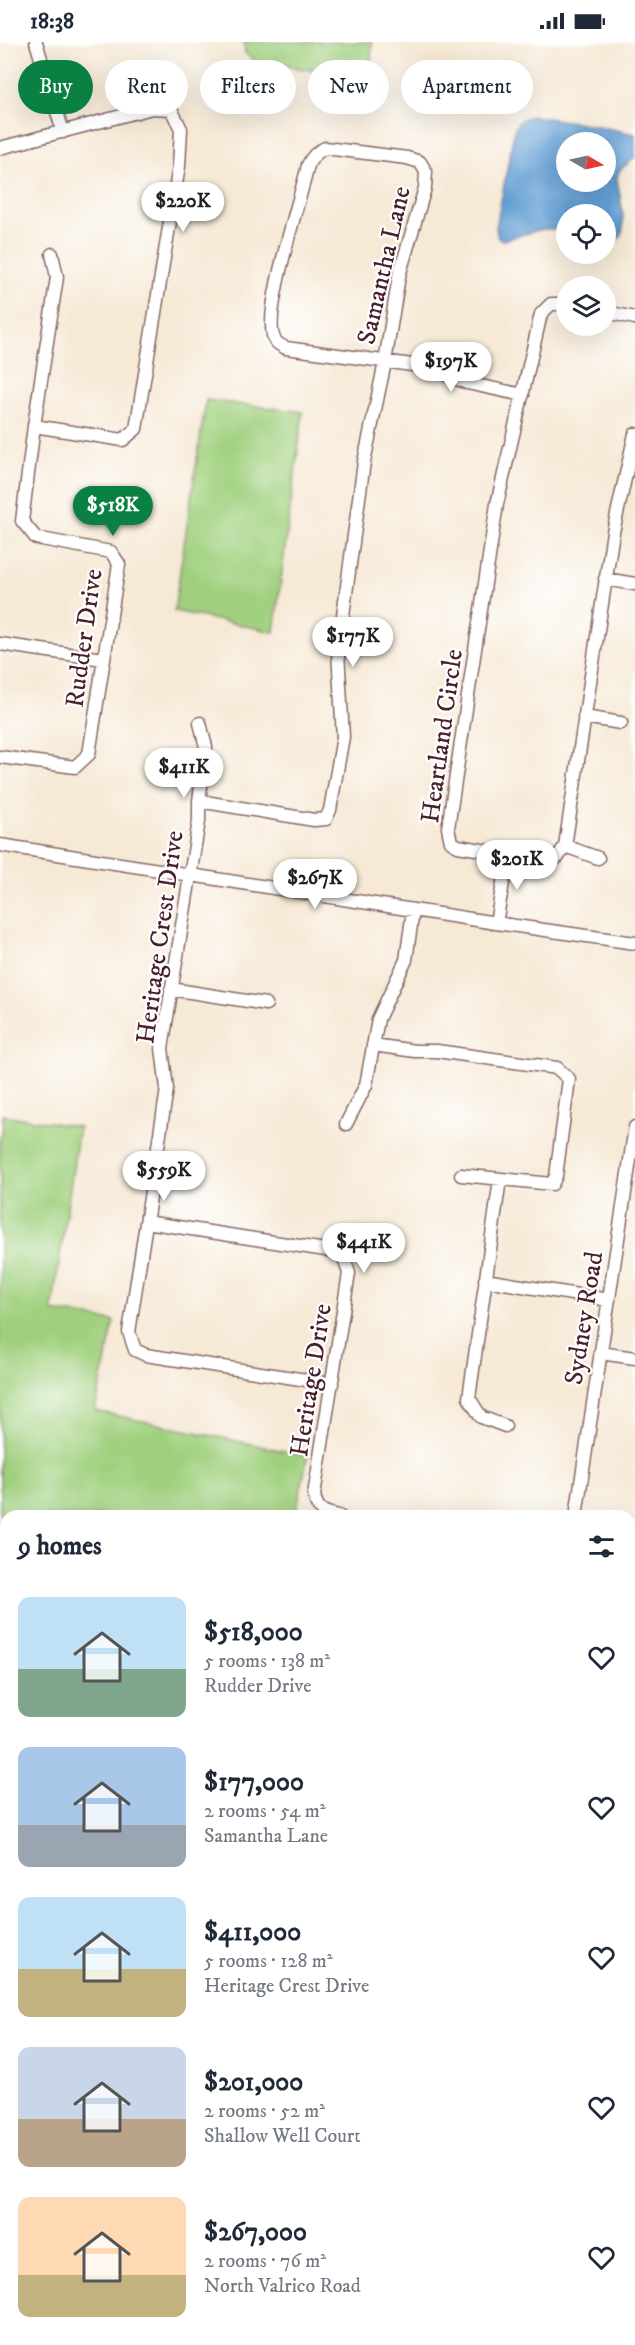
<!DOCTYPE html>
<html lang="en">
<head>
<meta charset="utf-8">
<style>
	:root { --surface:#fff; --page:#f2f2f3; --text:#1f2937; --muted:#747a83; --accent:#0b8043 }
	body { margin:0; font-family:"IM FELL DW Pica",serif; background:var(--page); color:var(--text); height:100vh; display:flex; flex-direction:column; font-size:22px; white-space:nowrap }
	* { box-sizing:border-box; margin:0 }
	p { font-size:20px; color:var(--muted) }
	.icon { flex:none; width:33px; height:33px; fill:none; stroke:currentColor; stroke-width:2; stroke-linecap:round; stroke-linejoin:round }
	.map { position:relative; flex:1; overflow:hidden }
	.details { position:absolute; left:0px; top:1468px; width:636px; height:836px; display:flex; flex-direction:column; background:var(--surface); border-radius:18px 18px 0 0; box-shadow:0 6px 24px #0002 }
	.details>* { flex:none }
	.top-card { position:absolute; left:18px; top:18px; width:600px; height:54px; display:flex; gap:12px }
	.needle { width:39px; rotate:99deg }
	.fabs { position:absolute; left:556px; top:90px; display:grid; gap:12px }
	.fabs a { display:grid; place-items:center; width:60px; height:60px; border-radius:50%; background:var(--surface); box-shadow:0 6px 24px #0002; font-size:30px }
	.price { position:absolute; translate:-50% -51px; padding:0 14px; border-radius:21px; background:#fff; color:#222; font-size:20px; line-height:39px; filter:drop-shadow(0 2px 3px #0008) }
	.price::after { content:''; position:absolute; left:50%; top:36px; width:18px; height:14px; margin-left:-9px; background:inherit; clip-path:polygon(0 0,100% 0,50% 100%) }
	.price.on { background:var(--accent); color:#fff }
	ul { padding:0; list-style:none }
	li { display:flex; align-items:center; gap:18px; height:150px; padding:0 18px }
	li span { display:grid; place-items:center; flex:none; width:168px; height:120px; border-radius:12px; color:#555 }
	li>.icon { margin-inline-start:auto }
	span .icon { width:72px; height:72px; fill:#fffc; stroke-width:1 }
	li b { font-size:26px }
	h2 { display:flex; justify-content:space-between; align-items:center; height:72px; padding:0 18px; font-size:26px }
	.pill { padding:0 21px; border-radius:27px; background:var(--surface); box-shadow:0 6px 24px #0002; font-size:21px; line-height:54px }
	.pill.on { background:var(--accent); color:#fff }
	.status { display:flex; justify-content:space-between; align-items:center; height:42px; padding:0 30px; background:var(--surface); direction:ltr }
	.status svg { height:16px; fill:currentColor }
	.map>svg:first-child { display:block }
	.green { fill:#a0d07e; stroke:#757854; stroke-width:1.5 }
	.forest { fill:#80b26d; stroke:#65684c; stroke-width:1.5 }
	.water { fill:#639fd3; stroke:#565f7f; stroke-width:1.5; fill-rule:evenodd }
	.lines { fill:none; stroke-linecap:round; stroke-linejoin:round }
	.minor-casing { stroke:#866666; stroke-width:15 }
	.minor { stroke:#fff; stroke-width:12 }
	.labels { text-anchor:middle; stroke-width:4.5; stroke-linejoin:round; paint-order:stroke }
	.street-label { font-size:26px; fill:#4a1f2b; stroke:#fff }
</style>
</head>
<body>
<div class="status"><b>18:38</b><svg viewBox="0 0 49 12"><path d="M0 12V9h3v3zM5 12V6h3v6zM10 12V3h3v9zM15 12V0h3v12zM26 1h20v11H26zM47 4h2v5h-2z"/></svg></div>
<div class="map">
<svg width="635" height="2303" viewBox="0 0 635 2303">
	<rect width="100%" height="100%" fill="#fff"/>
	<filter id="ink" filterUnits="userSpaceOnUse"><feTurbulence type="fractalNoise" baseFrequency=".0167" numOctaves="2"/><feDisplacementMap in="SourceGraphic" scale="12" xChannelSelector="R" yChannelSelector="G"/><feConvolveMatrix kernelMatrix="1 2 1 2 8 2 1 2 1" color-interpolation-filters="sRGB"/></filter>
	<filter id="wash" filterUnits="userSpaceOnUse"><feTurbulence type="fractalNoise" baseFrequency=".008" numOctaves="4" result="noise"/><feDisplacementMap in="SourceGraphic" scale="24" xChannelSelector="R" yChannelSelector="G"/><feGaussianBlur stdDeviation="1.35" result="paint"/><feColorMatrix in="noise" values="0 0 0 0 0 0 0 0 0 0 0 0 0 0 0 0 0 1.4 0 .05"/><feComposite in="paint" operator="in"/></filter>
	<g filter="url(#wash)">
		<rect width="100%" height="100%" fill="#f6e9d5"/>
		<!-- green -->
		<path class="green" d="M244,0H372L370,38L255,19L245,11Z
			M206,358L303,370L274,590L174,569Z
			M3,1073L79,1085L52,1269L114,1279L95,1369L308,1414L295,1474H6V1539H0V1093H2Z
			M635,1968V2129L630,2131V1969Z
			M6,1980V2298H203L204,2303H0V1981Z"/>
		<!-- forest -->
		<path class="forest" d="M635,2129V2303H449L450,2298H630V2131Z"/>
		<!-- water -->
		<path class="water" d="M532,74L588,82L635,92V115L619,129L617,136C619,154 635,207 606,199V172H567V191L550,187L540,188L503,198L498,196L496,186L514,89C517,79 522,76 532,74ZM567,100H606V140H567Z"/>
	</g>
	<g filter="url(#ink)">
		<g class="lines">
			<defs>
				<path id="minor" d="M36,0L63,90
					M0,106L152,66L171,67L181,87L179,124L136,387L123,398L34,384
					M567,262H551L541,272L497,462L448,786L451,800L458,804L541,818L558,815L565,804L613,490L635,392
					M606,270L635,276
					M605,537L635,542
					M0,602L103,617
					M584,675L621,681
					M200,681L206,705L199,759V779L162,1006L167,1047L129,1290L135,1308L146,1313L332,1342
					M0,715L75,725L89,712L119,522L111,510L36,496L22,479L34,384L57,235L52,212
					M199,759L314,778L326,777L330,768L343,695L338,610L364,420L385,320L399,234L425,146L426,130L420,120L407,116L325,106C316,110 312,115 308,123C302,153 260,276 275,298C277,302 282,304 286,306L427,325L467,341L523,353
					M0,803L496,881L635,901
					M565,804L598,816
					M496,881L508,812
					M171,947L266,962
					M373,1003L415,1009H437L557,1026L569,1037L556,1134L552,1142L461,1133
					M346,1082L366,1043L378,977L406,918L413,869
					M500,1137L469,1356L481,1375L505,1384
					M146,1180L332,1209L343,1214L349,1231L314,1453C317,1469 324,1471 339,1474
					M485,1238L609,1258
					M600,1311L635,1316
					M576,1474L635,1085
					M0,1759L6,1757
					M0,1909L6,1907
					M444,2303V2298"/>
			</defs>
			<!-- minor casing -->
			<use href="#minor" class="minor-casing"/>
			<!-- minor -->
			<use href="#minor" class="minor"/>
		</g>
	</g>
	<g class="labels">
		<!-- street labels -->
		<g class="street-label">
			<text transform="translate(383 223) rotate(-77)" y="9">Samantha Lane</text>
			<text transform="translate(83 596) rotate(-82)" y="9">Rudder Drive</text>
			<text transform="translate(441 694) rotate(-82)" y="9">Heartland Circle</text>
			<text transform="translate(159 895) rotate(-82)" y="9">Heritage Crest Drive</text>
			<text transform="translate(583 1276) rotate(-81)" y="9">Sydney Road</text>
			<text transform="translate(310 1338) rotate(-81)" y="9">Heritage Drive</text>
		</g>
	</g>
</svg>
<div class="fabs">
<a><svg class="needle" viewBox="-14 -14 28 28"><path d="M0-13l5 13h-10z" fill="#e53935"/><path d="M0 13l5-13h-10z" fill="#747a83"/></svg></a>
<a><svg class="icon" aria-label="locate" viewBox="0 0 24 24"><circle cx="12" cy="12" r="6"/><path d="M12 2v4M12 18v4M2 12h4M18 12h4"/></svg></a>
<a><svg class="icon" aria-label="layers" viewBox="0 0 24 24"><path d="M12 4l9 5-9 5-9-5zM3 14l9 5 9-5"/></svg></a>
</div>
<b class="price" style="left:183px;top:191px">$220K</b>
<b class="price" style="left:451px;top:351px">$197K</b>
<b class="price on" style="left:113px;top:495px">$518K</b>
<b class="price" style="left:353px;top:626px">$177K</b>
<b class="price" style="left:184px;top:757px">$411K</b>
<b class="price" style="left:517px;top:849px">$201K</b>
<b class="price" style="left:315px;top:868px">$267K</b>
<b class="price" style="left:164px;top:1160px">$559K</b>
<b class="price" style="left:364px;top:1232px">$441K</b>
<div class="top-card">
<a class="pill on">Buy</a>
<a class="pill">Rent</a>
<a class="pill">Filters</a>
<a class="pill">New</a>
<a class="pill">Apartment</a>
</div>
<section class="details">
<h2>9 homes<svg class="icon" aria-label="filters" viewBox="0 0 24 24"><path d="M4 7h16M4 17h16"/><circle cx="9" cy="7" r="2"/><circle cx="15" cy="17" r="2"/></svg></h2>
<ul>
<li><span style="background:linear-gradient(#bfe0f5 60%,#7fa58c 0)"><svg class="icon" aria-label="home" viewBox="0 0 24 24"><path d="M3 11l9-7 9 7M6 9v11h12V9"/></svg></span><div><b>$518,000</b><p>5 rooms · 138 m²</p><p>Rudder Drive</p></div><svg class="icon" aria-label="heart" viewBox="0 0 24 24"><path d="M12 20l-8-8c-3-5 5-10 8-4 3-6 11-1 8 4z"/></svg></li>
<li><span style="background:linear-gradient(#a9c7e8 65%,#9aa5b1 0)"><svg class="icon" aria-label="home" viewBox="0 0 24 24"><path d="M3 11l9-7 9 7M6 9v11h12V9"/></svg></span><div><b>$177,000</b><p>2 rooms · 54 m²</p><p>Samantha Lane</p></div><svg class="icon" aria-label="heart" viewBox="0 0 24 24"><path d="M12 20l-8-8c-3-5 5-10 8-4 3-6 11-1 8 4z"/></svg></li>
<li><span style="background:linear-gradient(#bfe0f5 60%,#c2b280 0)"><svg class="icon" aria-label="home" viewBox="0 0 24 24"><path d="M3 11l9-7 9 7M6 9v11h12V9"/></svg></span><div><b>$411,000</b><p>5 rooms · 128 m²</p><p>Heritage Crest Drive</p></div><svg class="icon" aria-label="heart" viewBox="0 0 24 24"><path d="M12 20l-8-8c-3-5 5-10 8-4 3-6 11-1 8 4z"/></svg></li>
<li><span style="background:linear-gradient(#c9d6e8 60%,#b9a48a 0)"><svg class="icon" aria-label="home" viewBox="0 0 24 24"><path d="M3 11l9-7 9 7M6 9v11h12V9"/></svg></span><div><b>$201,000</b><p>2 rooms · 52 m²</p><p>Shallow Well Court</p></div><svg class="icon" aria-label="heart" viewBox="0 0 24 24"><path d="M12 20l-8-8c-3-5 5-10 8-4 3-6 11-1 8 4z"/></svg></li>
<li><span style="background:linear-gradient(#ffd9b3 65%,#c2b280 0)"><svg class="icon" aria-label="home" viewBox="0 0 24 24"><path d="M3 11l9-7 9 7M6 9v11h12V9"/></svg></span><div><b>$267,000</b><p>2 rooms · 76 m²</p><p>North Valrico Road</p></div><svg class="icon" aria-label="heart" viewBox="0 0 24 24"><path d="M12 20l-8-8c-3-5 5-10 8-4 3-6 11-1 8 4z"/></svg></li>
</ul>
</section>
</div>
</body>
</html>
